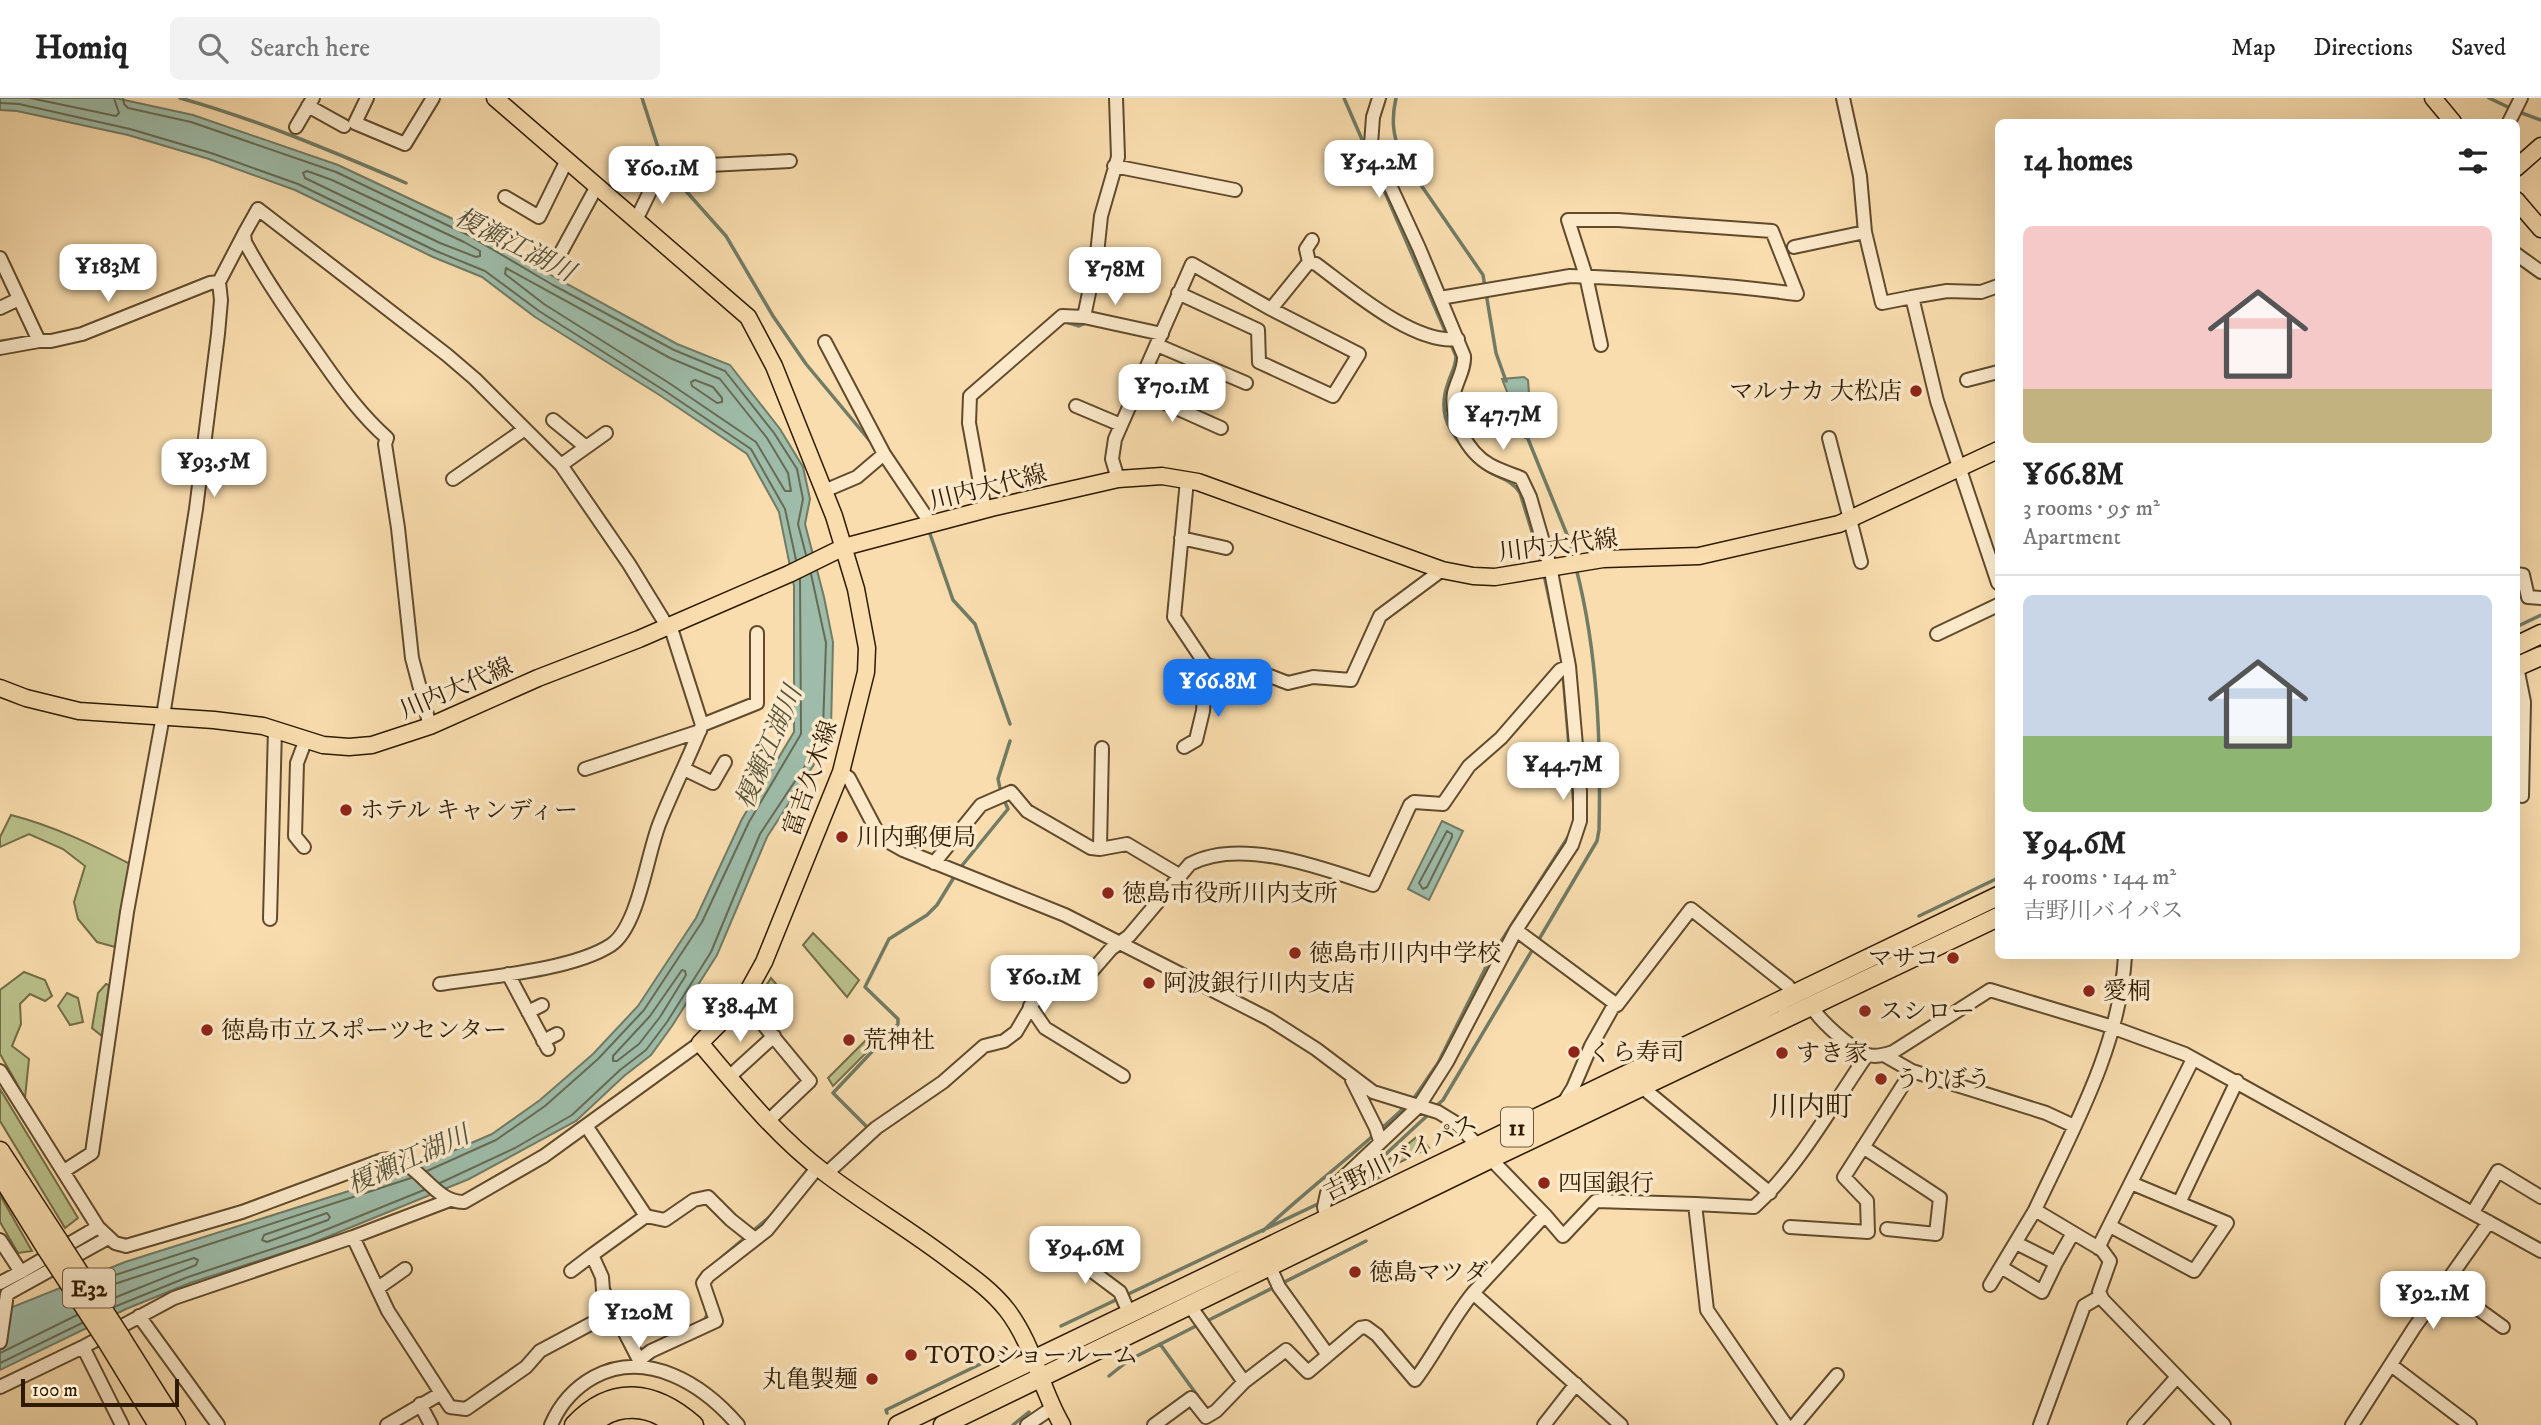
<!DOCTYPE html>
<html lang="en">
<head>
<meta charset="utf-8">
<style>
	:root { --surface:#fff; --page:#f2f2f2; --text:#222; --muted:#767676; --line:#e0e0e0; --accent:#1a73e8 }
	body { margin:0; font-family:"IM FELL DW Pica","Noto Serif JP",serif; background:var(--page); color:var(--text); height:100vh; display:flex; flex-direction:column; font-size:26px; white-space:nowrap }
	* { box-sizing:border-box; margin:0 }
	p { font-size:23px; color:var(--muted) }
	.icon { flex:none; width:38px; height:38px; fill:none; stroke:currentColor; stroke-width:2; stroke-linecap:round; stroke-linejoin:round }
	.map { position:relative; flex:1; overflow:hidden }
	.panel { position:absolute; left:1995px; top:21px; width:525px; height:840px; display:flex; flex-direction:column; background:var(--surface); border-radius:10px; box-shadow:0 7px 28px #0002 }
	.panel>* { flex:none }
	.scale { position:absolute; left:21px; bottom:18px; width:158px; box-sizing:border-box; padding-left:7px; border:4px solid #2e1a00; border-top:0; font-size:19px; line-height:24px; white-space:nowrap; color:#2e1a00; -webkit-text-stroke:5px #fbe9ca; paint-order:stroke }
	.price { position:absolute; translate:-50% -60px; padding:0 16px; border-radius:14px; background:#fff; color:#222; font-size:23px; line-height:46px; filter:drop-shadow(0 2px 4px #0008) }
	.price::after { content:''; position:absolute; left:50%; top:42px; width:21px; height:16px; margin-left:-10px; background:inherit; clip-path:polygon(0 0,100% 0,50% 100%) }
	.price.on { background:var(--accent); color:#fff }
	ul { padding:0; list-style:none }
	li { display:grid; align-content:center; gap:14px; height:371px; padding:0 28px }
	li+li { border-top:2px solid var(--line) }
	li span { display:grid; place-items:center; height:217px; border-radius:10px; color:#555 }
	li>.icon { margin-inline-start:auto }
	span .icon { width:126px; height:126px; fill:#fffc; stroke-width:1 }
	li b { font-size:30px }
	h2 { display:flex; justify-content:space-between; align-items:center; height:84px; padding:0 28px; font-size:30px }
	header { display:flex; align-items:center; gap:42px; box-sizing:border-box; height:98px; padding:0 35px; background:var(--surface); border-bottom:2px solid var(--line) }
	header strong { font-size:33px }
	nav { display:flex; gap:38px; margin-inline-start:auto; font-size:24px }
	.search { width:490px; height:63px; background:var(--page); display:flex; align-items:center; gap:18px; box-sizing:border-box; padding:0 24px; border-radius:10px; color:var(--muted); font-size:26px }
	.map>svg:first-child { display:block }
	.green { fill:#bbc28c; stroke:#746e46; stroke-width:2 }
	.water { fill:#9ebca9; stroke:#717b65; stroke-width:2 }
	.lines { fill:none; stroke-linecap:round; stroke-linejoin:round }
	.shore { stroke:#666b54; stroke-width:2 }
	.stream { stroke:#717b65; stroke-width:3.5 }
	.minor-casing { stroke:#614b2c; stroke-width:16 }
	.major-casing { stroke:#2e1a00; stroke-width:19 }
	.highway-casing { stroke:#2e1a00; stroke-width:21 }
	.minor { stroke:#fbe9ca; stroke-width:12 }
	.major { stroke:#f9ddae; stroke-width:16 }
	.highway { stroke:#f9ddae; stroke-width:18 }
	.highway-bridge-casing { stroke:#2e1a00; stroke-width:21; stroke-linecap:butt }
	.highway-bridge { stroke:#f9ddae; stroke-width:18 }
	.poi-dot { fill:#8f2418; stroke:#fbe9ca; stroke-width:2.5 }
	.labels { text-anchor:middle; stroke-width:7; stroke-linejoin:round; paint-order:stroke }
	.shield { fill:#fbe9ca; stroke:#6c583d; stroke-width:2 }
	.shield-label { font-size:23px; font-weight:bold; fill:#2e1a00 }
	.poi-label { font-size:24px; fill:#2e1a00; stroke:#fbe9ca; text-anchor:start }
	.street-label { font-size:24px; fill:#2e1a00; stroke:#fbe9ca }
	.water-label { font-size:26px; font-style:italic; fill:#55533b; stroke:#fbe9ca }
	.quarter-label { font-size:28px; fill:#2e1a00; stroke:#fbe9ca }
</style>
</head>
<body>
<header>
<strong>Homiq</strong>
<div class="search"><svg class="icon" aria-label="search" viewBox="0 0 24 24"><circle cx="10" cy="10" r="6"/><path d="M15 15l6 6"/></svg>Search here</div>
<nav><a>Map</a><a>Directions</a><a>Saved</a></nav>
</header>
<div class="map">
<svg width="2541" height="1327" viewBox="0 0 2541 1327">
	<rect width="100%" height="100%" fill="#f9ddae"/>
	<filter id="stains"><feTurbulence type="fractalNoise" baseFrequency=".00286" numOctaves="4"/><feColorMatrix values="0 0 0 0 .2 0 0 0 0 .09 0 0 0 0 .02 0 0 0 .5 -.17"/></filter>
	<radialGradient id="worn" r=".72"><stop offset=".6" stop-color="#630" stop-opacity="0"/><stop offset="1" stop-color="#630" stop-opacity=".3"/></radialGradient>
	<!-- green -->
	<path class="green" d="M11,717C54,728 93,747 132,767L115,849L97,844L78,821L74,804L85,768L63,751L29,736L0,749V739Z
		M813,835L859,882L847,899L803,847Z
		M24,874L45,882L52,898L45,903L30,896L20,906L21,926L12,948L29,961L25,1000L0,956V892Z
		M771,880L777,887L772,895L783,907L779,910L784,917L773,929L755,910L751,900L757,887L764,891Z
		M106,886L109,887L102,938L92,930L98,895Z
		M67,895L78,900L83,924L70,927L58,908Z
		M867,941L875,946L833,988L828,980Z
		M0,991L78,1120L65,1130L0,1023Z
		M1419,1037L1429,1050L1378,1075L1376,1072Z
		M0,1097L32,1153L18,1155L0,1124Z"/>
	<!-- water -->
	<path class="water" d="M0,0H115L193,17L338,67L472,130L556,180L677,246L730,267L780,331L803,369L810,401L805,426L824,499L833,544L831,631L813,668L767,739L717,857L672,928L651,957L624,978L576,1023L469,1081L310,1146L190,1185L126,1211L0,1272V1214L125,1164L393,1079L492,1036L540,1002L593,956L638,908L696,820L742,721L794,634V488L779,414L747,356L661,298L535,219L482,179L433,159L295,92L209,61L128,37L17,13L0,12Z
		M1524,279L1528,282L1532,338L1525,340L1502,281Z
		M1442,723L1463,733L1429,802L1408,791Z"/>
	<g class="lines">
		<!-- shore -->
		<path class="shore" d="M30,0L116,18L119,15L114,0
			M123,0L124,6L128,10L191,24L336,74L468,137L553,187L674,252L725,273L774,335L797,371L803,401L798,426L806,457
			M0,5L19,6L130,31L211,55L298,86L436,153L485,173L539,213L665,293L751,351L785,411L796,462
			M307,73L332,82L464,144L480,153V158L476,159L440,145L305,80L303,75Z
			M506,170L670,260L720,281L767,340L788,375L791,393H785L756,344L669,285L544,206L505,176Z
			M695,282L713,289L722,300V304L717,305L692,288L691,284Z
			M1447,733L1452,736V739L1427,789L1423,791L1419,785Z
			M682,872L685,873L686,877L660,919L639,946L617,963H613V958L650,918Z
			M427,1073L496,1042L545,1008L598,961L644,912L702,824L749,724L801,636L800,481
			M440,1085L515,1050L572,1017L620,972L646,952L667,924L711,854L760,736L807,665L823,630L826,545L811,476
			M327,1115L330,1119L328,1122L267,1144L262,1142L264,1137Z
			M97,1183L411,1080
			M102,1190L194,1160L198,1162L196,1167L109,1202
			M114,1209L188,1179L308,1139L424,1092
			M0,1255L77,1217
			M0,1265L82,1225"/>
		<!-- stream -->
		<path class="stream" d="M180,0C258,22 332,53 406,85
			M642,0L664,68
			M1344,0L1456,258C1456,269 1451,275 1448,285C1439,310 1445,329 1463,348
			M1396,0C1391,22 1393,37 1401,58L1483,177L1496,255L1506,283
			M2489,0L2512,11
			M2519,14L2541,22
			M669,74L726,138L773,218L806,266L870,343
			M1066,224L1079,228L1084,226
			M1526,336L1570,444L1574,462
			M1480,367C1492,380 1511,379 1520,395L1542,466
			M929,433L953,502L975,526L1010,626
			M1544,477L1558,541
			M2516,529L2541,517
			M1563,576L1574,708
			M1001,695L998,681L1010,643
			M960,770L1008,711L1004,702
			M1919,818L1998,780
			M1538,843L1597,743L1599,732C1601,644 1598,555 1576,470
			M1412,1003L1438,965L1491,859L1570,736
			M1435,1009L1443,1002L1534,849
			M869,1031L833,995L898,926V921L865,889L889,841L927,817L937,807L956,776
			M1381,1031L1406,1008
			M1345,1094L1430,1015
			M1329,1101L1382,1078
			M1263,1133C1299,1099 1338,1069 1375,1036
			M721,1160L774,1115
			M1205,1224L1366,1143
			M696,1226L705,1221L708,1215
			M1061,1228L1322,1104
			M1160,1246L1205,1308
			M1109,1278L1129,1262L1198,1227
			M887,1315L886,1312L1003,1255
			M1013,1327L1029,1314"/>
		<defs>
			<path id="minor" d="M367,0L355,25L405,46L433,0
				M1843,0L1860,78L1865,134L1882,205L1912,199L1937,303L1998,485
				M308,8L344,28
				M2509,24L2521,0
				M296,29L313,0
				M1114,68L1235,92
				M505,99L539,119L567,62
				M636,122L660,73L670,69L790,63
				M244,136L258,111L447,257L475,281L561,367L629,466L667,528
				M1794,149L1865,134
				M560,156L597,88
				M2516,156L2541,174
				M0,160L39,243
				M1309,164L1306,151L1312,142
				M1178,195L1258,232L1259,264L1333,298L1359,256L1271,211
				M1912,199L1947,193L1981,194L1998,188
				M1440,200L1570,178C1646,181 1722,186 1797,196L1772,133L1618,122H1568L1586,178L1601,247
				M0,210L19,201
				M1084,219L1097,156L1101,118L1118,59L1116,0
				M825,244L884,356L931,426
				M1157,247L1246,285
				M0,250L39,243H51L82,236L210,185L219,184
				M1967,282L1998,274
				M1136,292L1221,330
				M1076,308L1121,327
				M553,322L586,349
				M1829,340L1861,464
				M561,367L606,335
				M453,381L525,331
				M1118,381L1112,361L1115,341L1192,166L1271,211L1309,164L1316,166C1350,191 1414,247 1458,241
				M824,393L857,379L884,356
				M985,412L969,325L970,298L1062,218L1084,219L1162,236
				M1181,440L1226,450
				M2516,476L2523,477L2528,499L2541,500
				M1937,536L1998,507
				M1206,567L1239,574L1254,572L1288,585L1313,579L1351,582L1380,518L1442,472
				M2517,569L2524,604L2522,698
				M702,627L757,605V535
				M1184,649L1196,642L1203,613L1206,567L1174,519L1187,382
				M585,671L700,633
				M684,671L713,685L725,664
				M841,674L849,680L880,739L903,752L1065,817L1269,921L1316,951L1373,994L1438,1014L1456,1025L1545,1117L1473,1195L1621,1327
				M304,749L295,738L297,665L306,641
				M1100,751L1102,650
				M934,765L981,707L1011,694L1027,713L1091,750L1100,751L1127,746L1179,777
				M270,821L275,631
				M1516,832L1617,907
				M2125,858C2120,948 2073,1031 2035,1112L2102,1152L2110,1163L2099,1194L2103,1202L2224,1327
				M508,876L548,951
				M440,886C486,879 573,872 611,847C639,828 647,755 660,724C673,691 689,660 702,627L670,527
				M743,902L810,983L767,1024
				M1030,908L1045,930L1123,978
				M1811,908C1821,924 1848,948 1865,956C1874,960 1884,957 1893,954L1990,892L2106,927L2185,956L2541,1153
				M528,914L542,907
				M543,943L557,936
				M1884,957L1912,973L2046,1015L2074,1028
				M0,973L98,1129L115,1145L126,1148L242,1114L382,1062C417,1055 431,1105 464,1104L544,1058L700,945
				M729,979L774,938
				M1352,982L1376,1030L1380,1043
				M1643,990L1770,1095
				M1563,1006L1573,990L1591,948L1613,909L1617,907L1691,811L1788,888L1794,897
				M587,1029L646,1118L665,1122L694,1102L708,1099L731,1122L755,1141
				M1863,1049L1940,1100L1936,1136L1887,1131
				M64,1073L92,1055L127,814L163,618L196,411L218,236L221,202L219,184L244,136L245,144C268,187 296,225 324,265C343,292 362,318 387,340L385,346L398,430L412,560L430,628
				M826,1076L876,1030L943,984L984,948L1004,943L1016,934L1050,876L1070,881H1085L1111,851L1129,838L1190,766C1241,739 1322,770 1373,787L1410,707L1414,704L1443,706L1469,668L1501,640L1560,572L1569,568
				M2131,1085L2179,1105L2237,983
				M2473,1114L2498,1073L2541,1099
				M1545,1117L1563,1138L1596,1103L1695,1106
				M1327,1121L1324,1109L1327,1095L1419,1008L1447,964L1516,832L1572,747L1580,723V693L1569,568L1550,468L1530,399L1521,380C1511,376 1499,372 1490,367C1467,354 1450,321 1454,295C1457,282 1465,271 1464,258L1419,150L1371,46L1373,19L1379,0
				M2110,1128L2194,1173L2227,1125L2179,1105
				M1790,1129L1868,1134L1867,1103L1844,1079L1912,973
				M353,1139L388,1213L450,1309L466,1311L526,1269L540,1253L613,1214
				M0,1142L21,1174L98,1129
				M2098,1150L2193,961
				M1072,1158L1120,1194L1129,1215
				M2056,1165L2073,1135
				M1270,1169L1279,1189L1328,1257
				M2001,1169L2042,1194L2056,1165L2016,1145
				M571,1173L592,1157
				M0,1185L21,1174
				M1990,1187L2035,1112
				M2445,1187L2503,1229
				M378,1190L405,1171
				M1190,1208L1244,1284
				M139,1218L218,1327
				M0,1244L7,1196L108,1140
				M83,1249L122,1327
				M639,1262L603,1192L602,1179L592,1157L646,1118
				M2391,1267L2470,1327
				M639,1268V1262L651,1253L716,1223L703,1185L708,1178L767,1132L818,1069
				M0,1289L83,1249L174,1200L353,1139L450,1102
				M420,1306L431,1327
				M387,1327L440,1296
				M551,1327C560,1306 574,1290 594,1279C647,1251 703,1286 738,1327
				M1027,1327L1052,1310
				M1154,1327L1191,1300L1206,1319L1216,1313L1244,1284L1286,1252L1308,1274L1360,1230L1366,1229L1377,1237L1415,1282C1436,1254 1451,1222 1473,1195
				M1544,1327L1576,1286
				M1786,1327L1707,1212L1695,1106L1754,1109C1798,1070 1833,1006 1867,957
				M1795,1327L1837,1277
				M2040,1327L2084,1208L2101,1198
				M2134,1327L2177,1279
				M2352,1327L2414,1230L2489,1124"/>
			<path id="major" d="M495,0L748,219L774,268L834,418L856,491L867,550L866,574L841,674L764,864L743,902L700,945C739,991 776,1038 825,1075C867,1107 914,1134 956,1167C974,1180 993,1194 1007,1212C1034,1247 1040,1290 1062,1327
				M2433,0L2453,24
				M2516,70L2541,48
				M2516,102L2541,131
				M0,590L26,600L79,613L214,622L263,628L323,647L349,649L372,647L430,628L538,580L639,541L789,476L844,449L991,410L1118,381L1162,378L1198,384L1442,472L1473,478L1495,479L1603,461L1699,458L1839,426L1998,352"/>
			<path id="highway" d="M2516,548L2541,536
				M2516,569L2541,558
				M0,1053L58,1142
				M0,1076L46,1150
				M120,1238L176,1327
				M108,1245L158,1327
				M574,1327C612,1286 654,1292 694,1327
				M592,1327C616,1304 650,1307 674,1327
				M898,1327L1998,798
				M943,1327L1490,1061L1998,819"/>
		</defs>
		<!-- minor casing -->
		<use href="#minor" class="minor-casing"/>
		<!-- major casing -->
		<use href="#major" class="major-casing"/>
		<!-- highway casing -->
		<use href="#highway" class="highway-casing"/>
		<!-- minor -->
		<use href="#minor" class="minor"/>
		<!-- major -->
		<use href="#major" class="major"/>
		<!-- highway -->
		<use href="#highway" class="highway"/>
		<defs>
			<path id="highway-bridge" d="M58,1142L120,1238
				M46,1150L108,1245"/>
		</defs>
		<!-- highway-bridge casing -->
		<use href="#highway-bridge" class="highway-bridge-casing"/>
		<!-- highway-bridge -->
		<use href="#highway-bridge" class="highway-bridge"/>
	</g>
	<!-- markers -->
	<g class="poi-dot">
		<circle cx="1916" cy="293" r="7"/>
		<circle cx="346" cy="712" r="7"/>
		<circle cx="842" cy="739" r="7"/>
		<circle cx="1108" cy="795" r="7"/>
		<circle cx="1295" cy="855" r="7"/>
		<circle cx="1953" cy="860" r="7"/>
		<circle cx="1149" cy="885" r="7"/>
		<circle cx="2089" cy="893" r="7"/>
		<circle cx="1865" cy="913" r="7"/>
		<circle cx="207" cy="932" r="7"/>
		<circle cx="849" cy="942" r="7"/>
		<circle cx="1574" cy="954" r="7"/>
		<circle cx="1782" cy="955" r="7"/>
		<circle cx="1881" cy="981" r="7"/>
		<circle cx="1544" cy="1085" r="7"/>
		<circle cx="1355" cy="1174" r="7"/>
		<circle cx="911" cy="1257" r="7"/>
		<circle cx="872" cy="1281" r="7"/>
	</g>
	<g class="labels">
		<!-- shield labels -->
		<g class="shield">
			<rect x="1501" y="1009.5" width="32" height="39" rx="5"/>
			<rect x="63" y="1170.5" width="52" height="39" rx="5"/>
		</g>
		<g class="shield-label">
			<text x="1517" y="1037">11</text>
			<text x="89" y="1198">E32</text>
		</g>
		<!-- poi labels -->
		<g class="poi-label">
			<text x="1902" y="301" text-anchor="end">マルナカ 大松店</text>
			<text x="360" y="720">ホテル キャンディー</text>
			<text x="856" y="747">川内郵便局</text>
			<text x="1122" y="803">徳島市役所川内支所</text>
			<text x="1309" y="863">徳島市川内中学校</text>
			<text x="1939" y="868" text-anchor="end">マサコ</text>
			<text x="1163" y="893">阿波銀行川内支店</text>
			<text x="2103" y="901">愛桐</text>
			<text x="1879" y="921">スシロー</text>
			<text x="221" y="940">徳島市立スポーツセンター</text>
			<text x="863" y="950">荒神社</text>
			<text x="1588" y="962">くら寿司</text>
			<text x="1796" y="963">すき家</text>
			<text x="1895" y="989">うりぼう</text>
			<text x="1558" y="1093">四国銀行</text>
			<text x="1369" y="1182">徳島マツダ</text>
			<text x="925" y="1265">TOTOショールーム</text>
			<text x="858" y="1289" text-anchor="end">丸亀製麺</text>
		</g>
		<!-- street labels -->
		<g class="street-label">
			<text transform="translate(988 389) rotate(-14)" y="8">川内大代線</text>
			<text transform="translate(1558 447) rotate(-7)" y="8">川内大代線</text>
			<text transform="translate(456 590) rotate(-23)" y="8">川内大代線</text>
			<text transform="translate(810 680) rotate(-71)" y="8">富吉久木線</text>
			<text transform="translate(1400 1059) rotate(-26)" y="8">吉野川バイパス</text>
		</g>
		<!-- water labels -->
		<g class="water-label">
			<text transform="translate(515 146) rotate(27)" y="9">榎瀬江湖川</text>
			<text transform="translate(768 649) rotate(-67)" y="9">榎瀬江湖川</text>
			<text transform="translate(408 1061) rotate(-24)" y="9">榎瀬江湖川</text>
		</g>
		<!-- quarter labels -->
		<g class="quarter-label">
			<text x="1811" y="1018">川内町</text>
		</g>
	</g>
	<rect width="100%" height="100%" filter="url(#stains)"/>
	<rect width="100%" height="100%" fill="url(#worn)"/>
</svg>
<div class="scale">100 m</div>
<b class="price" style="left:1379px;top:102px">¥54.2M</b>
<b class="price" style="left:662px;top:108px">¥60.1M</b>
<b class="price" style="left:108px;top:206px">¥183M</b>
<b class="price" style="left:1115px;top:209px">¥78M</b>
<b class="price" style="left:1172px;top:326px">¥70.1M</b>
<b class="price" style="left:1503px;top:354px">¥47.7M</b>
<b class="price" style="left:214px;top:401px">¥93.5M</b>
<b class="price on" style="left:1218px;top:621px">¥66.8M</b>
<b class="price" style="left:1563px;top:704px">¥44.7M</b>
<b class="price" style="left:1044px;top:917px">¥60.1M</b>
<b class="price" style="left:740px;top:946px">¥38.4M</b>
<b class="price" style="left:1085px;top:1188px">¥94.6M</b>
<b class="price" style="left:2433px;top:1233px">¥92.1M</b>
<b class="price" style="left:639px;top:1252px">¥120M</b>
<section class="panel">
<h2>14 homes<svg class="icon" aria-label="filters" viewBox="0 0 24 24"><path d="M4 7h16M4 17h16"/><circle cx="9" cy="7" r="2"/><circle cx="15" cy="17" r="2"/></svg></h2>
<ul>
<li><span style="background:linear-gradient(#f6c9c9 75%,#c2b280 0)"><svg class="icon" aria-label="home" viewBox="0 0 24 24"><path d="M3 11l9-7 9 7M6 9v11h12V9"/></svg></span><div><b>¥66.8M</b><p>3 rooms · 95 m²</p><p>Apartment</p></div></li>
<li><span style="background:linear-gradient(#c9d6e8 65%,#8fb573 0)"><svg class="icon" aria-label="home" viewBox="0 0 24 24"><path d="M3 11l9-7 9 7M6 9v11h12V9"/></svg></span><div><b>¥94.6M</b><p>4 rooms · 144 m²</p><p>吉野川バイパス</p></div></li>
</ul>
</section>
</div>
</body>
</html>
